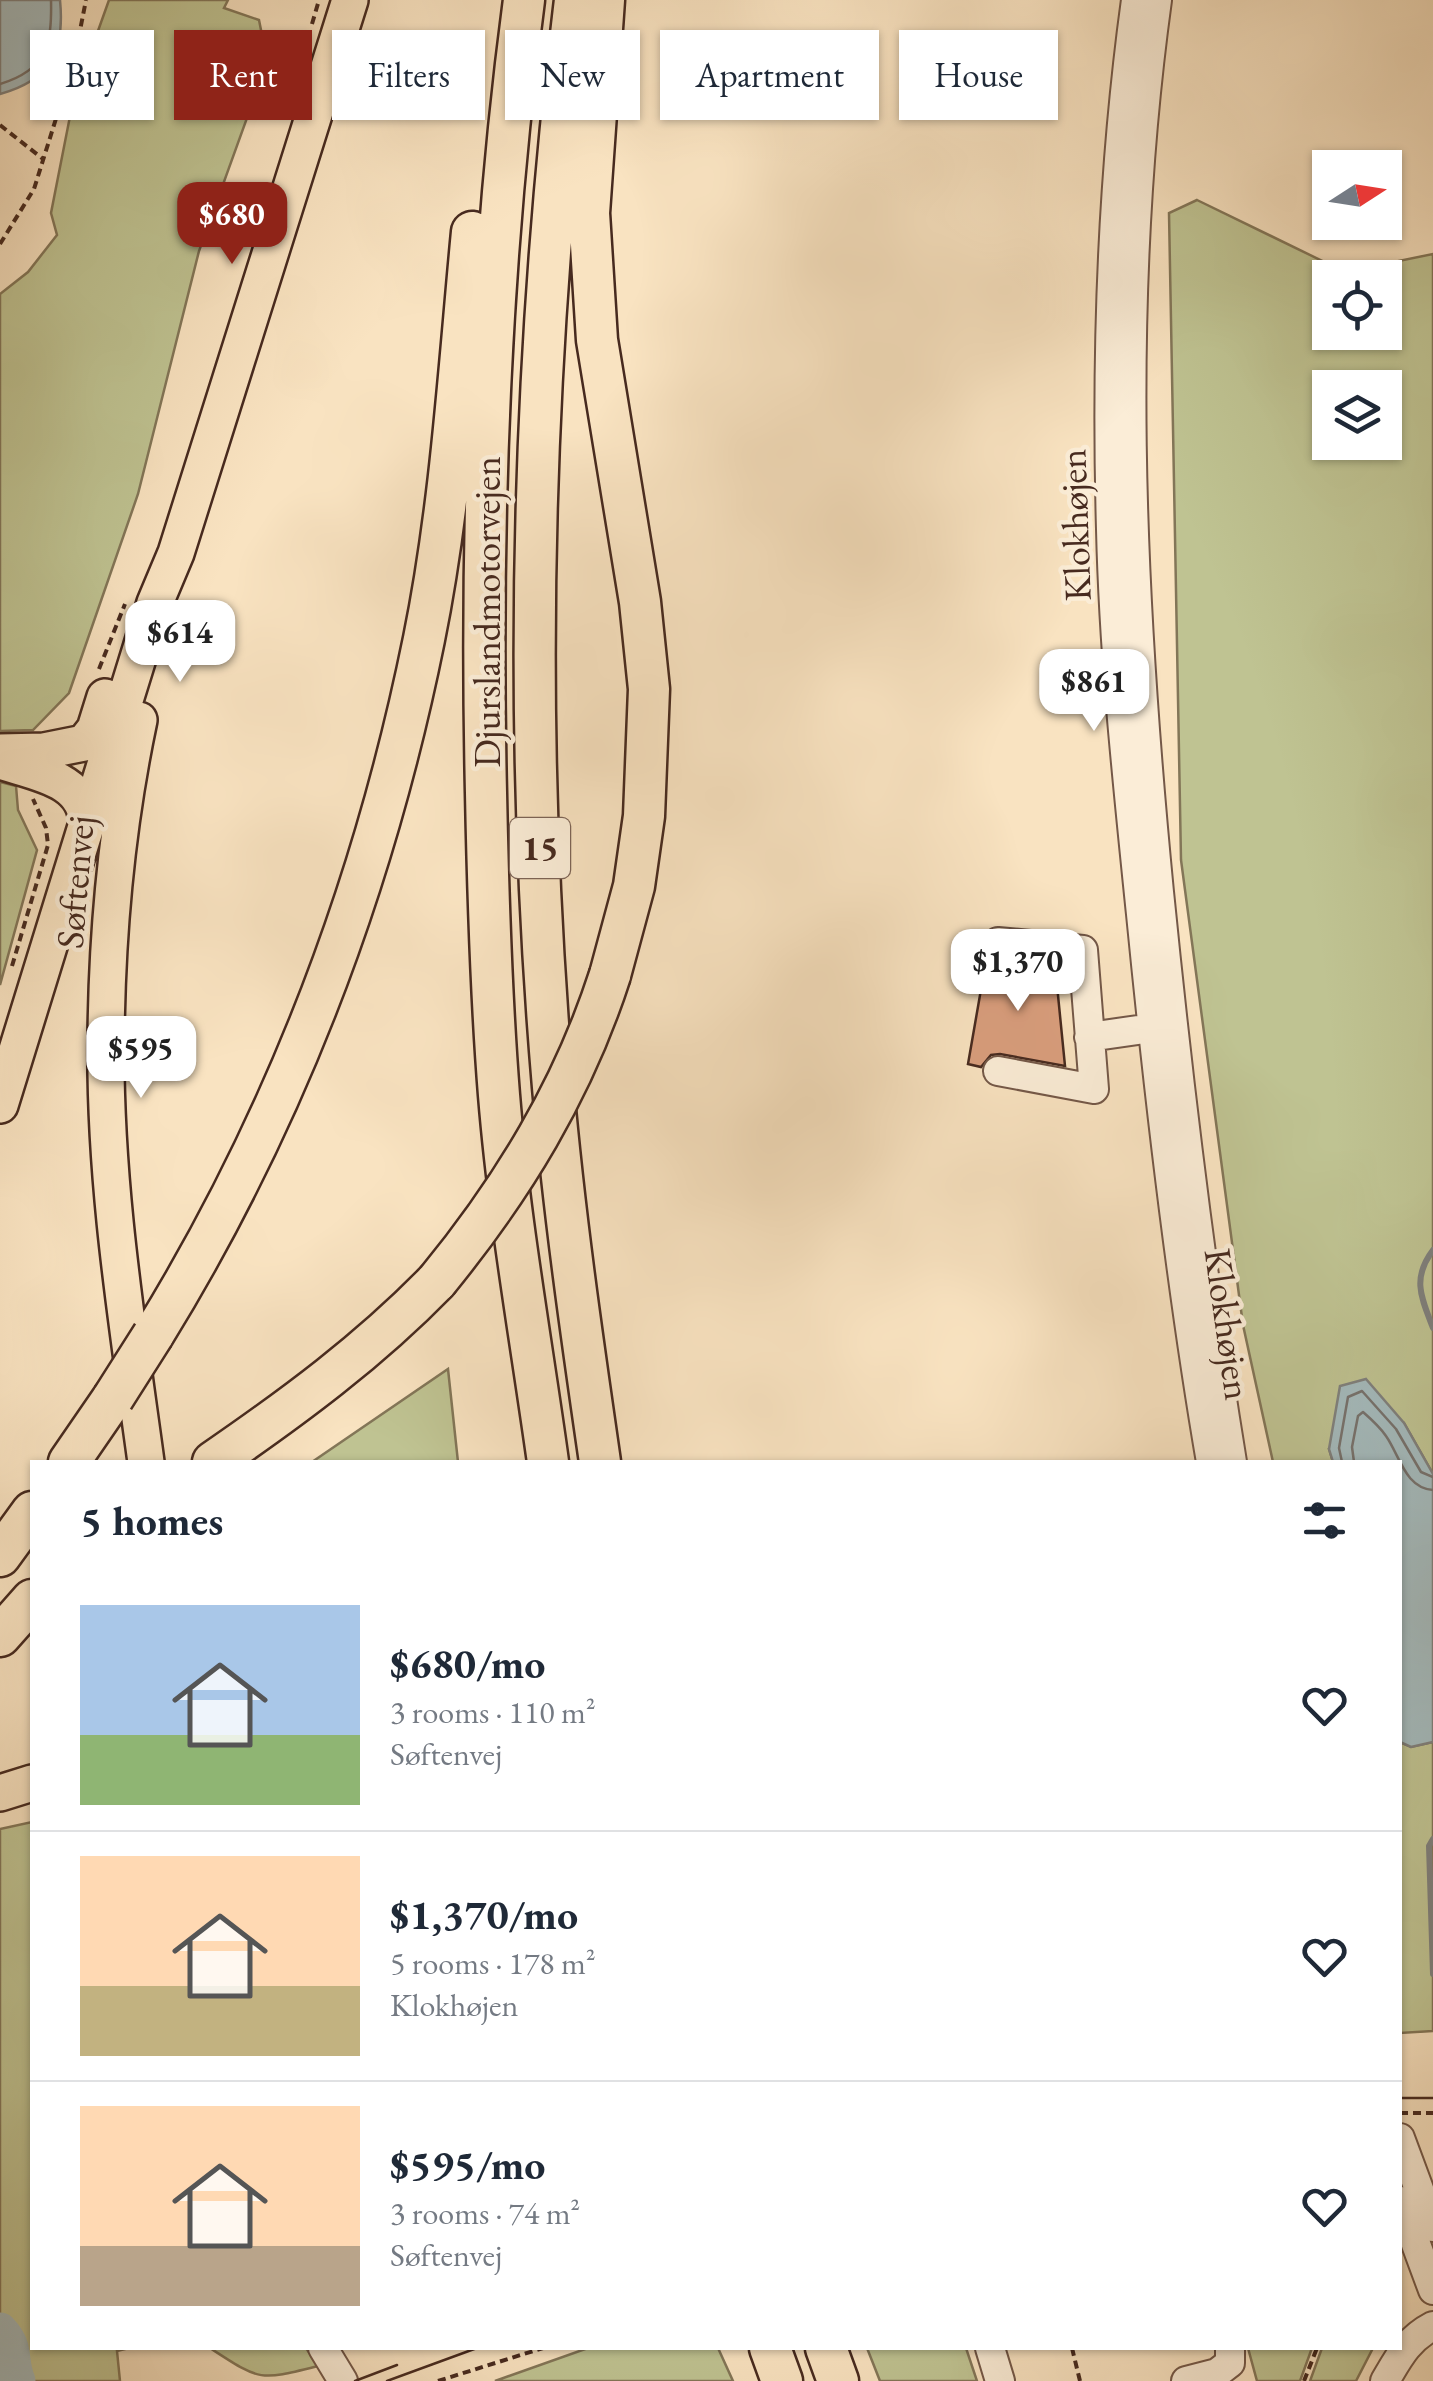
<!DOCTYPE html>
<html lang="en">
<head>
<meta charset="utf-8">
<style>
	:root { --surface:#fff; --page:#f6f6f7; --text:#1f2937; --muted:#747a83; --line:#e0e1e3; --accent:#8f2418 }
	body { margin:0; font-family:"EB Garamond",serif; background:var(--page); color:var(--text); height:100vh; display:flex; flex-direction:column; font-size:38px; white-space:nowrap }
	* { box-sizing:border-box; margin:0 }
	p { font-size:32px; color:var(--muted) }
	.icon { flex:none; width:55px; height:55px; fill:none; stroke:currentColor; stroke-width:2; stroke-linecap:round; stroke-linejoin:round }
	.map { position:relative; flex:1; overflow:hidden }
	.drawer { position:absolute; left:30px; top:1460px; width:1372px; height:890px; display:flex; flex-direction:column; background:var(--surface); border-radius:0px; box-shadow:0 2px 8px #0004 }
	.drawer>* { flex:none }
	.hud { position:absolute; left:30px; top:30px; width:1375px; height:90px; display:flex; gap:20px }
	.needle { width:65px; rotate:78deg }
	.buttons { position:absolute; left:1312px; top:150px; display:grid; gap:20px }
	.buttons a { display:grid; place-items:center; width:90px; height:90px; border-radius:0px; background:var(--surface); box-shadow:0 2px 8px #0004; font-size:50px }
	.price { position:absolute; translate:-50% -85px; padding:0 22px; border-radius:20px; background:#fff; color:#222; font-size:32px; line-height:65px; filter:drop-shadow(0 2px 5px #0008) }
	.price::after { content:''; position:absolute; left:50%; top:60px; width:30px; height:22px; margin-left:-15px; background:inherit; clip-path:polygon(0 0,100% 0,50% 100%) }
	.price.on { background:var(--accent); color:#fff }
	ul { padding:0; list-style:none }
	li { display:flex; align-items:center; gap:30px; height:250px; padding:0 50px }
	li+li { border-top:2px solid var(--line) }
	li span { display:grid; place-items:center; flex:none; width:280px; height:200px; border-radius:0px; color:#555 }
	li>.icon { margin-inline-start:auto }
	span .icon { width:120px; height:120px; fill:#fffc; stroke-width:1 }
	li b { font-size:42px }
	h2 { display:flex; justify-content:space-between; align-items:center; height:120px; padding:0 50px; font-size:42px }
	.pill { padding:0 35px; border-radius:0px; background:var(--surface); box-shadow:0 2px 8px #0004; font-size:35px; line-height:90px }
	.pill.on { background:var(--accent); color:#fff }
	.map>svg:first-child { display:block }
	.green { fill:#bfc392; stroke:#837658; stroke-width:2.5; fill-rule:evenodd }
	.water { fill:#a4bbbe; stroke:#7f817e; stroke-width:2.5 }
	.lines { fill:none; stroke-linecap:round; stroke-linejoin:round }
	.shore { stroke:#76726e; stroke-width:2.5 }
	.stream { stroke:#7f817e; stroke-width:6 }
	.river { stroke:#a4bbbe; stroke-width:35 }
	.building { fill:#d99e7d; stroke:#472a1f; stroke-width:2.5 }
	.minor-casing { stroke:#745848; stroke-width:32 }
	.major-casing { stroke:#472a1f; stroke-width:40 }
	.highway-casing { stroke:#472a1f; stroke-width:45 }
	.path { stroke:#472a1f; stroke-width:4; stroke-dasharray:8 5; stroke-linecap:butt }
	.minor { stroke:#fbedd7; stroke-width:28 }
	.major { stroke:#f9e3c1; stroke-width:35 }
	.highway { stroke:#f9e3c1; stroke-width:40 }
	.tram { stroke:#472a1f; stroke-width:2.5 }
	.highway-bridge-casing { stroke:#472a1f; stroke-width:45; stroke-linecap:butt }
	.path-bridge { stroke:#472a1f; stroke-width:4; stroke-dasharray:8 5; stroke-linecap:butt }
	.highway-bridge { stroke:#f9e3c1; stroke-width:40 }
	.labels { text-anchor:middle; stroke-width:9; stroke-linejoin:round; paint-order:stroke }
	.shield { fill:#fbedd7; stroke:#7d6456; stroke-width:2.5 }
	.shield-label { font-size:35px; font-weight:bold; fill:#472a1f }
	.street-label { font-size:38px; fill:#472a1f; stroke:#fbedd7 }
</style>
</head>
<body>
<div class="map">
<svg width="1433" height="2381" viewBox="0 0 1433 2381">
	<rect width="100%" height="100%" fill="#f9e3c1"/>
	<filter id="stains"><feTurbulence type="fractalNoise" baseFrequency=".002" numOctaves="4"/><feColorMatrix values="0 0 0 0 .2 0 0 0 0 .09 0 0 0 0 .02 0 0 0 .5 -.17"/></filter>
	<radialGradient id="worn" r=".72"><stop offset=".6" stop-color="#630" stop-opacity="0"/><stop offset="1" stop-color="#630" stop-opacity=".3"/></radialGradient>
	<!-- green -->
	<path class="green" d="M109,0H228L224,8L259,20L264,45L247,118L199,251L138,494L69,693L33,730L0,731V294L28,272L57,235L51,213L73,101Z
		M1197,200L1345,272L1433,254V1474L1404,1423L1329,1449L1333,1462H1273L1243,1325L1181,860L1169,213ZM1330,278H1385V332H1330ZM1330,388H1385V442H1330Z
		M0,782L16,786L18,810L37,850L0,985Z
		M448,1369L458,1462H312Z
		M1400,1742L1411,1747L1433,1742V2031L1400,2033Z
		M32,1822V2348H129L117,2351L120,2381H0V1829Z
		M210,2348H306L318,2366C258,2381 261,2381 210,2348Z
		M588,2348H718L733,2381H495Z
		M867,2348H966L977,2381H880Z
		M1248,2348H1312L1300,2381H1257Z
		M1322,2348H1373L1356,2381H1310Z"/>
	<!-- water -->
	<path class="water" d="M0,0H60C65,51 51,80 0,94Z
		M1366,1379L1404,1423L1433,1474V1742L1411,1747L1400,1742V1462H1333L1329,1449L1340,1386Z"/>
	<g class="lines">
		<!-- shore -->
		<path class="shore" d="M0,84C47,70 52,44 51,0
			M1342,1462L1339,1448L1348,1397L1362,1391L1396,1429L1421,1472L1433,1477
			M1354,1462L1352,1447L1358,1416L1363,1412C1371,1419 1380,1427 1386,1436C1400,1456 1405,1488 1433,1490"/>
		<!-- stream -->
		<path class="stream" d="M1433,1250C1411,1279 1422,1299 1433,1328
			M1433,1839L1429,1846L1433,1974"/>
		<!-- river -->
		<path class="river" d="M0,2330C18,2348 9,2360 18,2381"/>
	</g>
	<!-- building -->
	<path class="building" d="M987,955L996,959L1055,965L1065,1066L1000,1054L991,1055L981,1067L968,1064Z"/>
	<g class="lines">
		<defs>
			<path id="minor" d="M1136,0C1112,175 1106,353 1111,529C1114,658 1128,786 1141,914C1159,1097 1180,1281 1211,1462
				M1157,0C1116,296 1130,595 1159,892C1178,1082 1201,1273 1232,1462
				M998,942L1083,950L1094,1089L998,1071
				M1089,1037L1152,1028
				M1400,2138L1433,2227
				M1400,2201L1433,2290
				M323,2348L343,2381
				M990,2348L1000,2381
				M1186,2381L1217,2373L1230,2363V2348
				M1385,2381C1399,2357 1408,2339 1433,2326"/>
			<path id="major" d="M139,720C117,824 107,932 106,1038C104,1180 127,1322 146,1462
				M0,752L44,751L84,743L95,729L105,697
				M0,761C36,773 87,779 87,825
				M0,1105L155,603L176,553L350,0
				M0,1793L32,1783"/>
			<path id="highway" d="M524,0C489,263 480,528 486,793C488,893 491,995 499,1095C509,1218 531,1340 548,1462
				M575,0C531,361 522,725 553,1087C564,1213 582,1338 600,1462
				M604,0L589,213L597,340L640,602L649,689L644,816L634,886L610,975
				M153,1335C285,1121 374,886 424,639C451,506 459,368 472,232
				M69,1462L113,1398
				M213,1462C293,1407 369,1351 437,1281
				M0,1556L32,1512
				M0,1636L32,1600
				M770,2348L782,2381
				M826,2348L838,2381"/>
		</defs>
		<!-- minor casing -->
		<use href="#minor" class="minor-casing"/>
		<!-- major casing -->
		<use href="#major" class="major-casing"/>
		<!-- highway casing -->
		<use href="#highway" class="highway-casing"/>
		<!-- path -->
		<path class="path" d="M312,24L319,0
			M0,125L43,159
			M0,244L34,189L74,61L86,0
			M99,669L125,604
			M12,966L48,845L46,828L33,799
			M1072,2348L1080,2381
			M438,2381L543,2348
			M1304,2381L1317,2348"/>
		<!-- minor -->
		<use href="#minor" class="minor"/>
		<!-- major -->
		<use href="#major" class="major"/>
		<!-- highway -->
		<use href="#highway" class="highway"/>
		<!-- tram -->
		<path class="tram" d="M1400,2098H1433
			M355,2381L397,2365
			M387,2381L477,2348"/>
		<defs>
			<path id="highway-bridge" d="M437,1281C513,1188 573,1090 610,975
				M113,1398L153,1335"/>
		</defs>
		<!-- highway-bridge casing -->
		<use href="#highway-bridge" class="highway-bridge-casing"/>
		<!-- path-bridge -->
		<path class="path-bridge" d="M1400,2113H1433"/>
		<!-- highway-bridge -->
		<use href="#highway-bridge" class="highway-bridge"/>
	</g>
	<g class="labels">
		<!-- shield labels -->
		<rect class="shield" x="510" y="818" width="60" height="60" rx="8"/>
		<g class="shield-label">
			<text x="540" y="860">15</text>
		</g>
		<!-- street labels -->
		<g class="street-label">
			<text transform="translate(1075 525) rotate(-92)" y="13">Klokhøjen</text>
			<text transform="translate(487 612) rotate(-90)" y="13">Djurslandmotorvejen</text>
			<text transform="translate(75 882) rotate(-85)" y="13">Søftenvej</text>
			<text transform="translate(1228 1324) rotate(82)" y="13">Klokhøjen</text>
		</g>
	</g>
	<rect width="100%" height="100%" filter="url(#stains)"/>
	<rect width="100%" height="100%" fill="url(#worn)"/>
</svg>
<div class="buttons">
<a><svg class="needle" viewBox="-14 -14 28 28"><path d="M0-13l5 13h-10z" fill="#e53935"/><path d="M0 13l5-13h-10z" fill="#747a83"/></svg></a>
<a><svg class="icon" aria-label="locate" viewBox="0 0 24 24"><circle cx="12" cy="12" r="6"/><path d="M12 2v4M12 18v4M2 12h4M18 12h4"/></svg></a>
<a><svg class="icon" aria-label="layers" viewBox="0 0 24 24"><path d="M12 4l9 5-9 5-9-5zM3 14l9 5 9-5"/></svg></a>
</div>
<b class="price on" style="left:232px;top:267px">$680</b>
<b class="price" style="left:180px;top:685px">$614</b>
<b class="price" style="left:1094px;top:734px">$861</b>
<b class="price" style="left:1018px;top:1014px">$1,370</b>
<b class="price" style="left:141px;top:1101px">$595</b>
<div class="hud">
<a class="pill">Buy</a>
<a class="pill on">Rent</a>
<a class="pill">Filters</a>
<a class="pill">New</a>
<a class="pill">Apartment</a>
<a class="pill">House</a>
</div>
<section class="drawer">
<h2>5 homes<svg class="icon" aria-label="filters" viewBox="0 0 24 24"><path d="M4 7h16M4 17h16"/><circle cx="9" cy="7" r="2"/><circle cx="15" cy="17" r="2"/></svg></h2>
<ul>
<li><span style="background:linear-gradient(#a9c7e8 65%,#8fb573 0)"><svg class="icon" aria-label="home" viewBox="0 0 24 24"><path d="M3 11l9-7 9 7M6 9v11h12V9"/></svg></span><div><b>$680/mo</b><p>3 rooms · 110 m²</p><p>Søftenvej</p></div><svg class="icon" aria-label="heart" viewBox="0 0 24 24"><path d="M12 20l-8-8c-3-5 5-10 8-4 3-6 11-1 8 4z"/></svg></li>
<li><span style="background:linear-gradient(#ffd9b3 65%,#c2b280 0)"><svg class="icon" aria-label="home" viewBox="0 0 24 24"><path d="M3 11l9-7 9 7M6 9v11h12V9"/></svg></span><div><b>$1,370/mo</b><p>5 rooms · 178 m²</p><p>Klokhøjen</p></div><svg class="icon" aria-label="heart" viewBox="0 0 24 24"><path d="M12 20l-8-8c-3-5 5-10 8-4 3-6 11-1 8 4z"/></svg></li>
<li><span style="background:linear-gradient(#ffd9b3 70%,#b9a48a 0)"><svg class="icon" aria-label="home" viewBox="0 0 24 24"><path d="M3 11l9-7 9 7M6 9v11h12V9"/></svg></span><div><b>$595/mo</b><p>3 rooms · 74 m²</p><p>Søftenvej</p></div><svg class="icon" aria-label="heart" viewBox="0 0 24 24"><path d="M12 20l-8-8c-3-5 5-10 8-4 3-6 11-1 8 4z"/></svg></li>
</ul>
</section>
</div>
</body>
</html>
